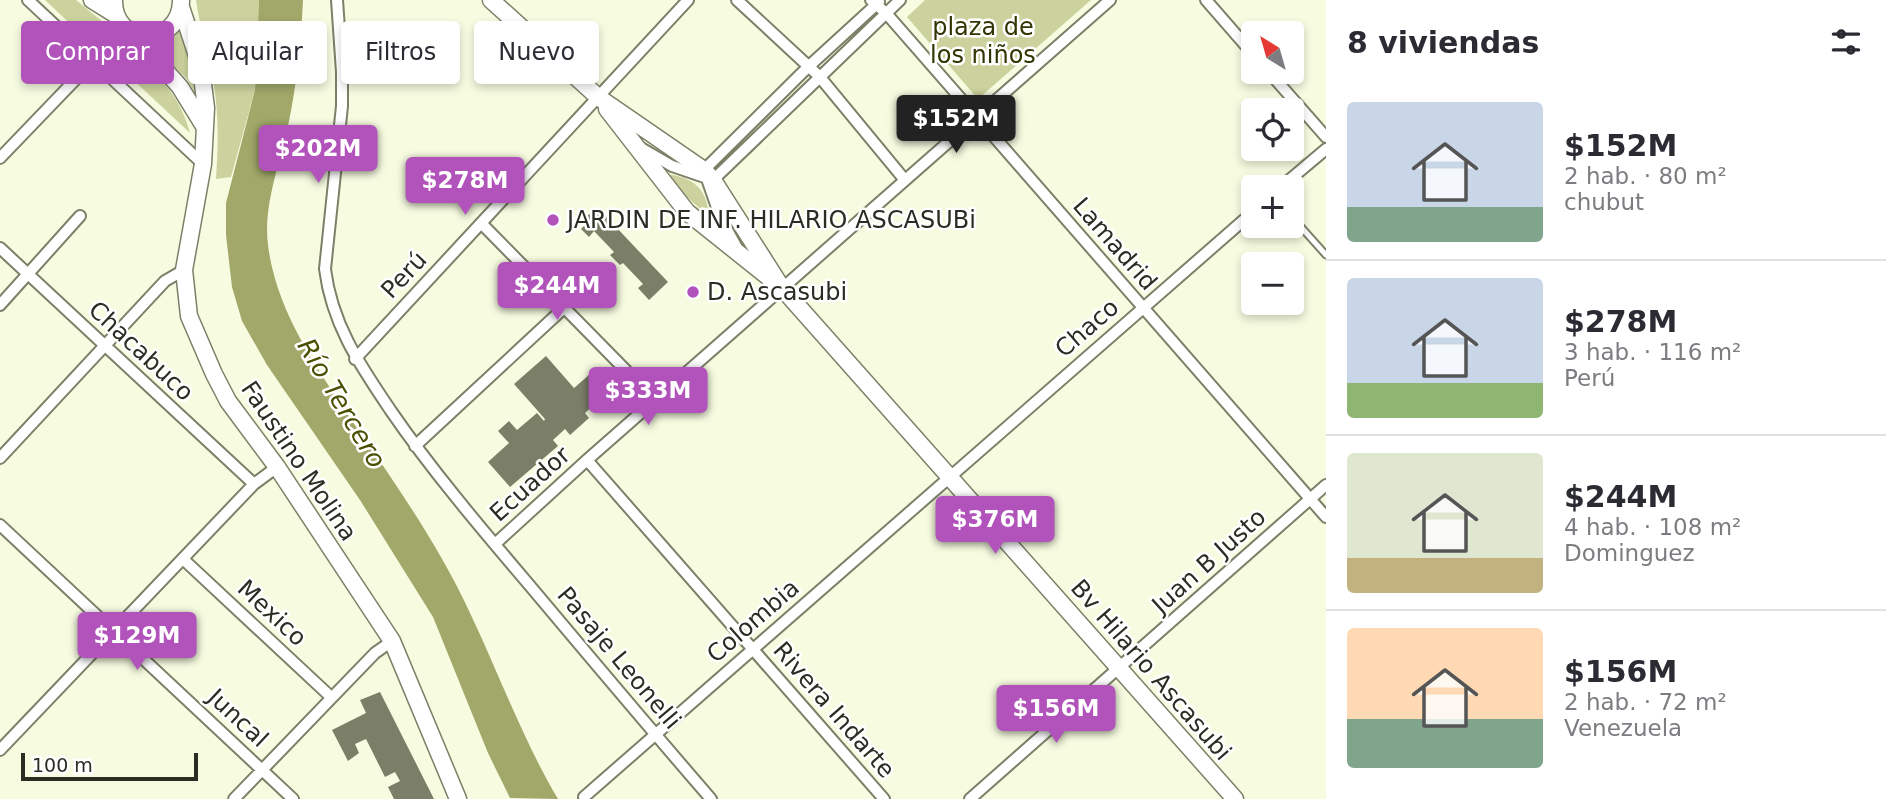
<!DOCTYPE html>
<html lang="es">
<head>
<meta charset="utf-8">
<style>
	:root { --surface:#fff; --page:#f2f2f3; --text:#2b2b33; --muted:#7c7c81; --line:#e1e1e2; --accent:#b253bc }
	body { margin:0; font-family:"DejaVu Sans",sans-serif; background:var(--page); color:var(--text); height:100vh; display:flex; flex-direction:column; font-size:26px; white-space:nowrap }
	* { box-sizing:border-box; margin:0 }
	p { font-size:23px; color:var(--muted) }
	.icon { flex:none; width:38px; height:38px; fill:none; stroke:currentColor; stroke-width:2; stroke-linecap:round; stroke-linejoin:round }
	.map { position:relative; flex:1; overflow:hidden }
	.sheet { display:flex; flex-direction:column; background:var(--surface); width:560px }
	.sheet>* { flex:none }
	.top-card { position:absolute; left:21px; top:21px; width:665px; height:63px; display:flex; gap:14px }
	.needle { width:46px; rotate:323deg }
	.buttons { position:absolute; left:1241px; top:21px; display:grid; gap:14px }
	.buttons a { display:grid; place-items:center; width:63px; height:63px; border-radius:7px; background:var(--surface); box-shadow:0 4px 10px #0003; font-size:35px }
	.scale { position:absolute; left:21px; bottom:18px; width:177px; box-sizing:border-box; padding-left:7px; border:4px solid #2b2c22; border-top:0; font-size:19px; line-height:24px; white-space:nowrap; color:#2b2c22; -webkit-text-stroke:5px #fff; paint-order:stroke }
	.price { position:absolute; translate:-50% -60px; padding:0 16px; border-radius:7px; background:var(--accent); color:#fff; font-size:23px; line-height:46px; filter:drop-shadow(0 2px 4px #0008) }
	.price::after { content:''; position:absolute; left:50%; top:42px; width:21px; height:16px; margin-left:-10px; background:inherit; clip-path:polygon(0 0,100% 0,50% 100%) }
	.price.active { background:#222; color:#fff }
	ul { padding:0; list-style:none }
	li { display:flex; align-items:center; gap:21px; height:175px; padding:0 21px }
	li+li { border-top:2px solid var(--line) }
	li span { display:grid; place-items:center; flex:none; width:196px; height:140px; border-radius:7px; color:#555 }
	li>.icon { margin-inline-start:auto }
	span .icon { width:84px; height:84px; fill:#fffc; stroke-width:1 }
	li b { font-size:30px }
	h2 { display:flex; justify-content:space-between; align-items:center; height:84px; padding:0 21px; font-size:30px }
	.pill { padding:0 24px; border-radius:7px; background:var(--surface); box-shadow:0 4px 10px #0003; font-size:24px; line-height:63px }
	.pill.active { background:var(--accent); color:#fff }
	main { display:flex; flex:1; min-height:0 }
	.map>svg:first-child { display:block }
	.green { fill:#ccd29e }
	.water { fill:#a1a869 }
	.building { fill:#7c7f67 }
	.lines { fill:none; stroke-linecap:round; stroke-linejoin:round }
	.lane-casing { stroke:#7d8068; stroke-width:9 }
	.street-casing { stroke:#7d8068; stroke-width:14 }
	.secondary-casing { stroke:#7d8068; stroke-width:19 }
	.lane { stroke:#fff; stroke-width:5 }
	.street { stroke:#fff; stroke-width:10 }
	.secondary { stroke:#fff; stroke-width:16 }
	.poi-dot { fill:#b253bc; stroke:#fff; stroke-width:2.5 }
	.labels { text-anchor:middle; stroke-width:5; stroke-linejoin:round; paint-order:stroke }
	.park-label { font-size:24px; fill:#313501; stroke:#fff }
	.poi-label { font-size:24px; fill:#2b2c22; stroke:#fff; text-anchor:start }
	.street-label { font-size:24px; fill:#2b2c22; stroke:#fff }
	.water-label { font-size:26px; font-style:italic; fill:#4b4f00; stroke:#fff }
</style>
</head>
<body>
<main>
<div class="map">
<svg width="1326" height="799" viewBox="0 0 1326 799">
	<rect width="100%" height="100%" fill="#f7fbe0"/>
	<!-- green -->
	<path class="green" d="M45,0H76L103,22L106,36L96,48Z
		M196,0H259L255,90L231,177L216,179C218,148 219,116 214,86C209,57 200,29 196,0Z
		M925,0H1091L978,99L907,17Z
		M182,28L195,93L187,79L155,48Z
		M126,47C156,73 179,92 190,133L114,62Z
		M667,174C694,178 707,188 709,217L686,196Z"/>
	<!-- water -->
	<path class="water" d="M259,0H303C301,42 297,84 288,126C280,164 263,205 268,245C276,309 313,362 348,415C382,464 417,514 446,566C488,641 514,725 558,799L510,798L488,753L433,617L360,500L267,365L242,321L232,287L226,235V203L255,90Z"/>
	<!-- building -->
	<path class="building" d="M598,208L668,282L649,300L638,288L643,284L623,263L620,265L610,255L614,252L594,231L589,237L581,229L585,225L580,221Z
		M546,356L574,388L597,368L619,393L601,409L596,403L585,413L589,418L570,435L565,429L553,440L558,446L510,487L488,462L509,443L498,431L509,421L517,430L537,413L544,421L545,419L514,384Z
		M380,692L434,799H394L388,787L400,781L395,772L385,777L366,739L355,744L359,753L348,761L332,730L366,713L360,700Z"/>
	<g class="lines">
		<defs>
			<path id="lane" d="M1292,217L1326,255"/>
			<path id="street" d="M28,0L203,164
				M337,0L342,72V106L325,269C332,325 360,365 391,411C435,475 486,534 536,593C594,662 652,731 711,799
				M737,0L819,76L904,179
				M871,0L886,13L1326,517
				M1206,0L1253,54
				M1269,72L1326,137
				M641,148L672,166L713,180L900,0
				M0,158L125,28
				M1281,187L1326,149
				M481,223L655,400
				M0,248L254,484
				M737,248L721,219L704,170L808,67L879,2
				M0,305L80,216
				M355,359L688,0
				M415,446L565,307
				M0,458L165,281L184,270
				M587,460L884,799
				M0,525L293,799
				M495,544L587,460L1110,0
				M183,559L331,697
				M0,750L254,484L277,467
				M584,797L1253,212
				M234,799L375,653L392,641
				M970,799L1326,485"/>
			<path id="secondary" d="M92,0L116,15
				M114,0C113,47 180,48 181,1
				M491,0L598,97L704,170L713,180L782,288L1235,799
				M181,7L201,68L206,108L203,164L184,270L189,316L214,374L228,401L277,467L392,641L458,799
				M132,33L180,87L204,126
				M607,109L687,212L772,280"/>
		</defs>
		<!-- lane casing -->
		<use href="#lane" class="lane-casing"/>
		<!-- street casing -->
		<use href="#street" class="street-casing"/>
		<!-- secondary casing -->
		<use href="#secondary" class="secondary-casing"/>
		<!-- lane -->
		<use href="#lane" class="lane"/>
		<!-- street -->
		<use href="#street" class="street"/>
		<!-- secondary -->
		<use href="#secondary" class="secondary"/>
	</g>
	<!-- markers -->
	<g class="poi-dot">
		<circle cx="553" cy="220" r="7"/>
		<circle cx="693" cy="292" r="7"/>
	</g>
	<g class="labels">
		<!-- park labels -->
		<g class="park-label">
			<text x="983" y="35">plaza de<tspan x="983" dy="28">los niños</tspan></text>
		</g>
		<!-- poi labels -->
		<g class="poi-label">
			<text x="567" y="228">JARDIN DE INF. HILARIO ASCASUBi</text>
			<text x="707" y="300">D. Ascasubi</text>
		</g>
		<!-- street labels -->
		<g class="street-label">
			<text transform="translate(1115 244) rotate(49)" y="8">Lamadrid</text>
			<text transform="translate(404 275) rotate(-47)" y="8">Perú</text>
			<text transform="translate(1087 328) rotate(-41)" y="8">Chaco</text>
			<text transform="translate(141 351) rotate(43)" y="8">Chacabuco</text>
			<text transform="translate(299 461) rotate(56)" y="8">Faustino Molina</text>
			<text transform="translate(530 484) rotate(-42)" y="8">Ecuador</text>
			<text transform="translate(1209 561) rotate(-42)" y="8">Juan B Justo</text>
			<text transform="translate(272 613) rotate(43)" y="8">Mexico</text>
			<text transform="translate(753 621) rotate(-41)" y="8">Colombia</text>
			<text transform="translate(619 658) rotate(50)" y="8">Pasaje Leonelli</text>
			<text transform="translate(1151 670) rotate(49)" y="8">Bv Hilario Ascasubi</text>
			<text transform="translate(834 710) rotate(49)" y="8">Rivera Indarte</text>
			<text transform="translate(238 718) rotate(43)" y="8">Juncal</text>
		</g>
		<!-- water labels -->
		<g class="water-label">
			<text transform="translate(342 403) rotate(59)" y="9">Río Tercero</text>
		</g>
	</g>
</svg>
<div class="buttons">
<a><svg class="needle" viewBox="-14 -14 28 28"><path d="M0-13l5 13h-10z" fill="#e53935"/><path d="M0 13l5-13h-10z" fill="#7c7c81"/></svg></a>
<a><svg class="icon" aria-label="locate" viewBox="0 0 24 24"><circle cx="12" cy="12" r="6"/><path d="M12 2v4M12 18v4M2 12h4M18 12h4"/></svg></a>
<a>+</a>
<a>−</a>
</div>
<div class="scale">100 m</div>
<b class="price active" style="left:956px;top:155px">$152M</b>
<b class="price" style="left:318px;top:185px">$202M</b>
<b class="price" style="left:465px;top:217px">$278M</b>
<b class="price" style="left:557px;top:322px">$244M</b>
<b class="price" style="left:648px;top:427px">$333M</b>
<b class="price" style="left:995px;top:556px">$376M</b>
<b class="price" style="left:137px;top:672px">$129M</b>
<b class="price" style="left:1056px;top:745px">$156M</b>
<div class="top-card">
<a class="pill active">Comprar</a>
<a class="pill">Alquilar</a>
<a class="pill">Filtros</a>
<a class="pill">Nuevo</a>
</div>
</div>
<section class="sheet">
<h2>8 viviendas<svg class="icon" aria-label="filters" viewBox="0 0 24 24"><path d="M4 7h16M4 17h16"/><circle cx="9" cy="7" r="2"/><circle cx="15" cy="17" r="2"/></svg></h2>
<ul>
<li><span style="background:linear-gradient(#c9d6e8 75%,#7fa58c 0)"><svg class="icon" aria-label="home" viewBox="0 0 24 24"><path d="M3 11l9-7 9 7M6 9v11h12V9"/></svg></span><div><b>$152M</b><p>2 hab. · 80 m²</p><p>chubut</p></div></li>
<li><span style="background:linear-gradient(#c9d6e8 75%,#8fb573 0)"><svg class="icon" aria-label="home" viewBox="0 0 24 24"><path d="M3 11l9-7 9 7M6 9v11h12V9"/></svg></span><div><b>$278M</b><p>3 hab. · 116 m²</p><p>Perú</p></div></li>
<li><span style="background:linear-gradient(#dfe7d0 75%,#c2b280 0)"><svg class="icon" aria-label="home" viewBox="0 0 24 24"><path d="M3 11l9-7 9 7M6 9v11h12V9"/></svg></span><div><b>$244M</b><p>4 hab. · 108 m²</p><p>Dominguez</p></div></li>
<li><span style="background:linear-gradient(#ffd9b3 65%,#7fa58c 0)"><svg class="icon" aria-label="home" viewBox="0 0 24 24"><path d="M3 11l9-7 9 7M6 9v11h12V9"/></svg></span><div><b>$156M</b><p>2 hab. · 72 m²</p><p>Venezuela</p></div></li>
</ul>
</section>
</main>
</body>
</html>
